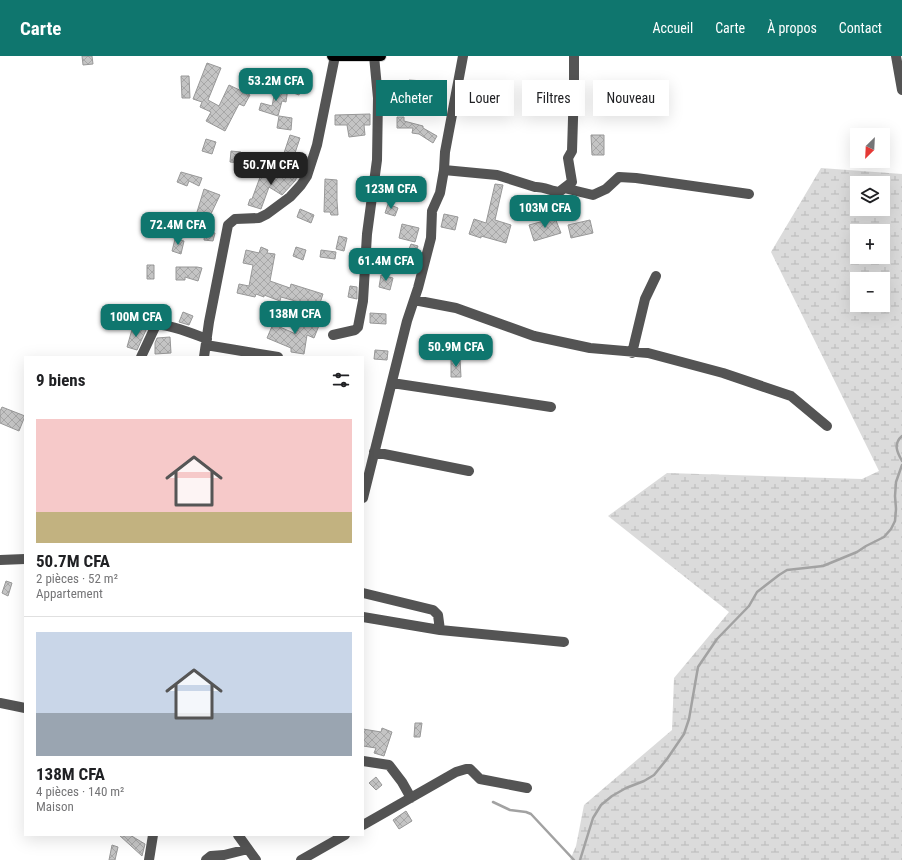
<!DOCTYPE html>
<html lang="fr">
<head>
<meta charset="utf-8">
<style>
	:root { --surface:#fff; --page:#f6f6f6; --text:#202124; --muted:#757577; --line:#e0e0e0; --accent:#0f766e }
	body { margin:0; font-family:"Roboto Condensed",sans-serif; background:var(--page); color:var(--text); height:100vh; display:flex; flex-direction:column; font-size:15px; white-space:nowrap }
	* { box-sizing:border-box; margin:0 }
	p { font-size:13px; color:var(--muted) }
	.icon { flex:none; width:22px; height:22px; fill:none; stroke:currentColor; stroke-width:2; stroke-linecap:round; stroke-linejoin:round }
	.map { position:relative; flex:1; overflow:hidden }
	.drawer { position:absolute; left:24px; top:300px; width:340px; height:480px; display:flex; flex-direction:column; background:var(--surface); border-radius:0px; box-shadow:0 4px 16px #0002 }
	.drawer>* { flex:none }
	.hud { position:absolute; left:376px; top:24px; width:380px; height:36px; display:flex; gap:8px }
	.needle { width:26px; rotate:204deg }
	.tools { position:absolute; left:850px; top:72px; display:grid; gap:8px }
	.tools a { display:grid; place-items:center; width:40px; height:40px; border-radius:0px; background:var(--surface); box-shadow:0 4px 16px #0002; font-size:20px }
	.price { position:absolute; translate:-50% -34px; padding:0 9px; border-radius:8px; background:var(--accent); color:#fff; font-size:13px; line-height:26px; filter:drop-shadow(0 1px 2px #0008) }
	.price::after { content:''; position:absolute; left:50%; top:24px; width:12px; height:9px; margin-left:-6px; background:inherit; clip-path:polygon(0 0,100% 0,50% 100%) }
	.price.selected { background:#222; color:#fff }
	ul { padding:0; list-style:none }
	li { display:grid; align-content:center; gap:8px; height:212px; padding:0 12px }
	li+li { border-top:1px solid var(--line) }
	li span { display:grid; place-items:center; height:124px; border-radius:0px; color:#555 }
	li>.icon { margin-inline-start:auto }
	span .icon { width:72px; height:72px; fill:#fffc; stroke-width:1 }
	li b { font-size:17px }
	h2 { display:flex; justify-content:space-between; align-items:center; height:48px; padding:0 12px; font-size:17px }
	.pill { padding:0 14px; border-radius:0px; background:var(--surface); box-shadow:0 4px 16px #0002; font-size:14px; line-height:36px }
	.pill.selected { background:var(--accent); color:#fff }
	header { display:flex; align-items:center; gap:24px; box-sizing:border-box; height:56px; padding:0 20px; background:var(--accent); color:#fff }
	header strong { font-size:19px }
	nav { display:flex; gap:22px; margin-inline-start:auto; font-size:14px }
	.map>svg:first-child { display:block }
	.wetland { fill:url(#wetland-marsh); fill-rule:evenodd }
	.lines { fill:none; stroke-linecap:round; stroke-linejoin:round }
	.stream { stroke:#a2a2a2; stroke-width:2.5 }
	.building { fill:url(#building-cross-hatch); stroke:#989898 }
	.major-casing { stroke:#dbdbdb; stroke-width:12 }
	.minor { stroke:#545454; stroke-width:10 }
	.major { stroke:#000; stroke-width:10 }
</style>
</head>
<body>
<header>
<strong>Carte</strong>
<nav><a>Accueil</a><a>Carte</a><a>À propos</a><a>Contact</a></nav>
</header>
<div class="map">
<svg width="902" height="804" viewBox="0 0 902 804">
	<defs>
		<pattern id="wetland-marsh" width="20" height="14" patternUnits="userSpaceOnUse"><rect width="20" height="14" fill="#dbdbdb"/><path d="M1 5h8M5 5V1M11 12h8M15 12V8" fill="none" stroke="#bababa"/></pattern>
		<pattern id="building-cross-hatch" width="8" height="8" patternUnits="userSpaceOnUse"><rect width="8" height="8" fill="#c4c4c4"/><path d="M0 0l8 8M0 8l8-8" fill="none" stroke="#a7a7a7"/></pattern>
	</defs>
	<rect width="100%" height="100%" fill="#fff"/>
	<!-- wetland -->
	<path class="wetland" d="M821,112L902,118V804H570L576,790L584,749L672,674L674,622L729,556L608,460L667,417L862,423L879,415L771,196ZM857,127H883V153H857ZM857,175H883V201H857ZM857,223H883V249H857Z"/>
	<g class="lines">
		<!-- stream -->
		<path class="stream" d="M902,380C893,388 897,396 902,405
			M493,746L510,754L526,756L531,758L574,804
			M580,804L593,762L601,749L612,740L626,732L644,725L654,719L667,703L684,678L689,663L698,611L717,583L749,550L757,536L779,519L787,514L823,510L857,496L866,490L884,481L891,473L895,465L896,453L895,440L896,426L902,409"/>
	</g>
	<!-- building -->
	<path class="building" d="M82,0H92L93,8L83,9Z
		M207,7L221,12L208,44L219,50L229,29L250,39L244,50L239,48L225,75L206,65L211,56L200,51L202,46L193,43Z
		M181,20H189L190,42H182Z
		M292,21L303,24L299,39L288,35Z
		M262,23H273L272,31L261,30Z
		M409,24L424,25L422,46L407,44Z
		M276,30L288,32L286,46L282,45L278,60L259,54L261,47L272,50Z
		M370,58V69H364L365,79L349,81L347,69H335V59Z
		M279,60L292,62L291,74L277,72Z
		M397,61H404V65L423,70V72L437,80L433,87L419,78L412,77L413,72H397Z
		M290,79L300,82L293,103L283,100Z
		M591,79H604V99H592Z
		M206,83L216,86L212,98L202,95Z
		M231,95L241,96L240,107L230,106Z
		M263,113L284,121L286,115L298,119L295,125L282,139L269,131L261,153L248,149L250,143H252Z
		M181,116L202,122L199,130L189,125L187,130L177,126Z
		M325,123L337,124V145L338,159H331L330,156H324Z
		M495,128L503,129L495,164L511,169L506,187L481,180V182L469,178L474,163L486,167Z
		M204,133L220,139L210,160L204,158L202,172L195,171L197,156Z
		M388,148L398,152L395,160L385,157Z
		M300,153L314,159L311,167L297,161Z
		M444,158L458,161L455,174L441,171Z
		M555,162L561,177L534,185L529,169Z
		M590,164L593,177L571,182L568,169Z
		M402,168L419,172L415,186L399,182Z
		M205,175L215,177L213,185L204,184Z
		M339,180L347,182L344,195L336,193Z
		M175,183L184,185L181,198L172,195Z
		M411,188L418,190L407,217L396,212L403,196L407,198Z
		M261,191L268,194L267,197L275,198L270,225L290,232L291,228L323,238L319,250H313L281,241L280,245L264,239V241L256,238L255,241L237,237L239,228L249,230L253,209L243,207L246,194L259,197Z
		M296,191L306,194L303,204L293,200Z
		M321,194L336,196L335,203L320,201Z
		M147,209H154V223H147Z
		M176,211H197L202,212L198,225L185,221V224H176Z
		M381,219L393,222L390,234L379,231Z
		M350,230L357,231V243L348,241Z
		M183,256L193,260L189,269L179,266Z
		M370,257L386,258V268L370,267Z
		M303,261L320,267L314,282L307,279L304,298L291,296V292L267,282L273,268L296,278Z
		M133,270L146,274L137,294L127,291Z
		M170,281L171,297L155,298V287L157,282Z
		M375,294L388,295L387,304L374,303Z
		M451,303H460L461,321H451Z
		M2,351L25,360L19,375L0,367V355Z
		M6,525L12,527L8,540L2,537Z
		M415,667H422L420,681H414Z
		M382,672L392,676L384,700L374,697L376,692L363,690V673L381,676Z
		M376,721L382,729L376,734L369,727Z
		M406,755L412,765L399,773L393,764Z
		M119,779H130L145,788L142,800Z
		M112,789L118,791L115,804H109Z"/>
	<g class="lines">
		<defs>
			<path id="major" d="M332,0H381"/>
		</defs>
		<!-- major casing -->
		<use href="#major" class="major-casing"/>
		<!-- minor -->
		<path class="minor" d="M896,0L902,34
			M444,114L497,119L535,131C542,130 551,135 559,136L572,126L568,102L572,95L574,31V0
			M564,132L593,139L606,133L619,121L636,122L749,138
			M414,244L456,252L534,280L590,292L648,297L723,317L791,340L827,370
			M333,279L355,274L358,271L363,245L367,178L377,104L378,42L374,0
			M206,289L278,301
			M632,297L645,243L656,220
			M141,301L156,269C167,267 196,279 207,283
			M204,301L209,266L228,169L235,163L259,162L267,158L290,141L301,129L307,120L317,89L335,0
			M392,327L551,351
			M374,396L469,415
			M363,442L407,265L418,232L431,182L432,155L440,137L444,114L445,96L463,0
			M0,504L25,503
			M363,537L433,554L438,559L440,574
			M363,561L440,574L564,586
			M0,647L25,652
			M363,705L389,709L402,726L411,742
			M363,769L456,716L466,713H470L480,723L527,732
			M238,779L256,804
			M149,804L153,779
			M206,804L211,800L224,799L248,793
			M301,804L345,779"/>
		<!-- major -->
		<use href="#major" class="major"/>
	</g>
</svg>
<div class="tools">
<a><svg class="needle" viewBox="-14 -14 28 28"><path d="M0-13l5 13h-10z" fill="#e53935"/><path d="M0 13l5-13h-10z" fill="#757577"/></svg></a>
<a><svg class="icon" aria-label="layers" viewBox="0 0 24 24"><path d="M12 4l9 5-9 5-9-5zM3 14l9 5 9-5"/></svg></a>
<a>+</a>
<a>−</a>
</div>
<b class="price" style="left:276px;top:46px">53.2M CFA</b>
<b class="price selected" style="left:271px;top:130px">50.7M CFA</b>
<b class="price" style="left:391px;top:154px">123M CFA</b>
<b class="price" style="left:545px;top:173px">103M CFA</b>
<b class="price" style="left:178px;top:190px">72.4M CFA</b>
<b class="price" style="left:386px;top:226px">61.4M CFA</b>
<b class="price" style="left:295px;top:279px">138M CFA</b>
<b class="price" style="left:136px;top:282px">100M CFA</b>
<b class="price" style="left:456px;top:312px">50.9M CFA</b>
<div class="hud">
<a class="pill selected">Acheter</a>
<a class="pill">Louer</a>
<a class="pill">Filtres</a>
<a class="pill">Nouveau</a>
</div>
<section class="drawer">
<h2>9 biens<svg class="icon" aria-label="filters" viewBox="0 0 24 24"><path d="M4 7h16M4 17h16"/><circle cx="9" cy="7" r="2"/><circle cx="15" cy="17" r="2"/></svg></h2>
<ul>
<li><span style="background:linear-gradient(#f6c9c9 75%,#c2b280 0)"><svg class="icon" aria-label="home" viewBox="0 0 24 24"><path d="M3 11l9-7 9 7M6 9v11h12V9"/></svg></span><div><b>50.7M CFA</b><p>2 pièces · 52 m²</p><p>Appartement</p></div></li>
<li><span style="background:linear-gradient(#c9d6e8 65%,#9aa5b1 0)"><svg class="icon" aria-label="home" viewBox="0 0 24 24"><path d="M3 11l9-7 9 7M6 9v11h12V9"/></svg></span><div><b>138M CFA</b><p>4 pièces · 140 m²</p><p>Maison</p></div></li>
</ul>
</section>
</div>
</body>
</html>
